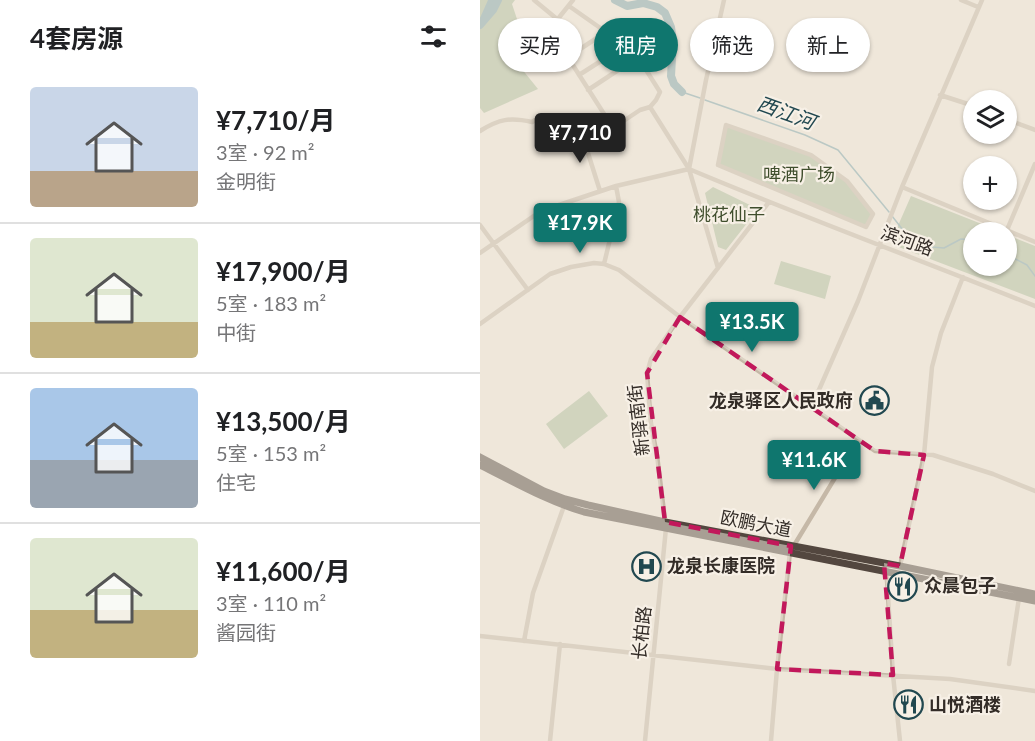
<!DOCTYPE html>
<html lang="zh">
<head>
<meta charset="utf-8">
<style>
	:root { --surface:#fff; --page:#f2f2f2; --text:#202124; --muted:#757577; --line:#e0e0e0; --accent:#0f766e }
	body { margin:0; font-family:Lato,"Noto Sans SC",sans-serif; background:var(--page); color:var(--text); height:100vh; display:flex; flex-direction:column; font-size:22px; white-space:nowrap }
	* { box-sizing:border-box; margin:0 }
	p { font-size:20px; color:var(--muted) }
	.icon { flex:none; width:33px; height:33px; fill:none; stroke:currentColor; stroke-width:2; stroke-linecap:round; stroke-linejoin:round }
	.map { position:relative; flex:1; overflow:hidden }
	.panel { display:flex; flex-direction:column; background:var(--surface); width:480px }
	.panel>* { flex:none }
	.top-card { position:absolute; left:18px; top:18px; width:447px; height:54px; display:flex; gap:12px }
	.tools { position:absolute; left:483px; top:90px; display:grid; gap:12px }
	.tools a { display:grid; place-items:center; width:54px; height:54px; border-radius:50%; background:var(--surface); box-shadow:0 2px 4px #0004; font-size:30px }
	.price { position:absolute; translate:-50% -51px; padding:0 14px; border-radius:6px; background:var(--accent); color:#fff; font-size:20px; line-height:39px; filter:drop-shadow(0 2px 3px #0008) }
	.price::after { content:''; position:absolute; left:50%; top:36px; width:18px; height:14px; margin-left:-9px; background:inherit; clip-path:polygon(0 0,100% 0,50% 100%) }
	.price.current { background:#222; color:#fff }
	ul { padding:0; list-style:none }
	li { display:flex; align-items:center; gap:18px; height:150px; padding:0 30px }
	li+li { border-top:2px solid var(--line) }
	li span { display:grid; place-items:center; flex:none; width:168px; height:120px; border-radius:6px; color:#555 }
	li>.icon { margin-inline-start:auto }
	span .icon { width:72px; height:72px; fill:#fffc; stroke-width:1 }
	li b { font-size:26px }
	h2 { display:flex; justify-content:space-between; align-items:center; height:72px; padding:0 30px; font-size:26px }
	.pill { padding:0 21px; border-radius:27px; background:var(--surface); box-shadow:0 2px 4px #0004; font-size:21px; line-height:54px }
	.pill.current { background:var(--accent); color:#fff }
	main { display:flex; flex:1; min-height:0 }
	.map>svg:first-child { display:block }
	.green { fill:#aebc9c }
	.water { fill:#7ca3a9 }
	.lines { fill:none; stroke-linecap:round; stroke-linejoin:round }
	.stream { stroke:#7ca3a9; stroke-width:1.5 }
	.river { stroke:#7ca3a9; stroke-width:8 }
	.minor { stroke:#c5b8a7; stroke-width:4.5 }
	.highway { stroke:#53473f; stroke-width:7 }
	.marked { fill:none; stroke:#c2185b; stroke-width:4.5; stroke-dasharray:12 8; stroke-linejoin:round }
	.labels { text-anchor:middle; stroke-width:4.5; stroke-linejoin:round; paint-order:stroke }
	.park-label { font-size:18px; fill:#3f4e2d; stroke:#f7f0e6 }
	.street-label { font-size:18px; fill:#332c27; stroke:#f7f0e6 }
	.poi-label { font-size:18px; font-weight:bold; fill:#332c27; stroke:#f7f0e6; text-anchor:start }
	.water-label { font-size:20px; font-style:italic; fill:#214850; stroke:#f7f0e6 }
</style>
</head>
<body>
<main>
<section class="panel">
<h2>4套房源<svg class="icon" aria-label="filters" viewBox="0 0 24 24"><path d="M4 7h16M4 17h16"/><circle cx="9" cy="7" r="2"/><circle cx="15" cy="17" r="2"/></svg></h2>
<ul>
<li><span style="background:linear-gradient(#c9d6e8 70%,#b9a48a 0)"><svg class="icon" aria-label="home" viewBox="0 0 24 24"><path d="M3 11l9-7 9 7M6 9v11h12V9"/></svg></span><div><b>¥7,710/月</b><p>3室 · 92 m²</p><p>金明街</p></div></li>
<li><span style="background:linear-gradient(#dfe7d0 70%,#c2b280 0)"><svg class="icon" aria-label="home" viewBox="0 0 24 24"><path d="M3 11l9-7 9 7M6 9v11h12V9"/></svg></span><div><b>¥17,900/月</b><p>5室 · 183 m²</p><p>中街</p></div></li>
<li><span style="background:linear-gradient(#a9c7e8 60%,#9aa5b1 0)"><svg class="icon" aria-label="home" viewBox="0 0 24 24"><path d="M3 11l9-7 9 7M6 9v11h12V9"/></svg></span><div><b>¥13,500/月</b><p>5室 · 153 m²</p><p>住宅</p></div></li>
<li><span style="background:linear-gradient(#dfe7d0 60%,#c2b280 0)"><svg class="icon" aria-label="home" viewBox="0 0 24 24"><path d="M3 11l9-7 9 7M6 9v11h12V9"/></svg></span><div><b>¥11,600/月</b><p>3室 · 110 m²</p><p>酱园街</p></div></li>
</ul>
</section>
<div class="map">
<svg width="555" height="741" viewBox="0 0 555 741">
	<rect width="100%" height="100%" fill="#efe7da"/>
	<!-- green -->
	<path class="green" d="M0,0H35L32,4L46,46L33,58L58,89L4,113L0,108Z
		M246,125L331,155L367,181L393,214L386,227L238,165Z
		M233,187L274,207L275,213L246,250L238,247L225,193Z
		M431,196L522,232H494V266H526L527,235L555,246V299L416,246L413,244V237Z
		M301,261L351,276L345,299L294,284Z
		M109,391L128,416L84,449L66,424Z"/>
	<!-- water -->
	<path class="water" d="M8,0H18L0,26V18Z"/>
	<g class="lines">
		<!-- stream -->
		<path class="stream" d="M202,92L220,98
			M225,100L325,135L358,150L409,212
			M412,216L423,230L452,247L464,248L481,239L494,240
			M526,254L547,265L555,276"/>
		<!-- river -->
		<path class="river" d="M135,0L147,6L163,3L177,7L185,13L191,27L193,41L191,76L194,84L202,92
			M0,25L13,10L18,0"/>
		<!-- minor -->
		<path class="minor" d="M54,0L77,19
			M481,0L498,7
			M89,6L126,32H136L149,43L180,92L176,100L170,107L160,110L133,128L89,59L72,30L73,25L93,0
			M88,57L126,32
			M99,75L149,43
			M108,90L158,57
			M460,95L494,106
			M170,107L209,169L238,268
			M526,119L555,130
			M246,125L331,155L367,181L393,214L386,227L238,165Z
			M0,131C19,119 30,117 52,122L60,117
			M101,131L120,191
			M209,169C323,217 440,260 555,306
			M209,169L226,80L244,0
			M422,187L555,242
			M0,225L48,290
			M527,230L555,164
			M0,253L61,211L136,186L209,169
			M124,264L139,202L136,186
			M0,324L70,274L91,267L114,263L124,264L139,270L200,317L395,451L453,455L513,474L555,491
			M331,408L378,301L422,187L502,0
			M406,564L413,675L420,741
			M420,566L444,455L452,367L461,333L483,277
			M0,636L297,669L470,679L555,691
			M44,641L53,593L84,506
			M529,664L539,598
			M70,741L80,644
			M165,741L186,528L177,455L171,425L167,373L171,359L200,317L289,202
			M291,741L297,669L310,552L378,440"/>
		<!-- highway -->
		<path class="highway" d="M0,457L64,491L85,499L108,505L185,522L420,566L555,594
			M0,465C34,482 67,501 104,512L555,601"/>
	</g>
	<!-- marked area -->
	<path d="M0 0H555V741H0ZM200,317L395,451L444,455L420,566L404,563L413,675L297,669L311,546L185,522L167,373Z" fill="#efe7da" fill-opacity=".55" fill-rule="evenodd"/>
	<path class="marked" d="M200,317L395,451L444,455L420,566L404,563L413,675L297,669L311,546L185,522L167,373Z"/>
	<!-- icons -->
	<defs>
		<symbol id="civic-ring" viewBox="-11 -11 22 22"><circle r="9.5" fill="#f7f0e6" stroke="#214850" stroke-width="1.5"/><path d="M-.6-6.5H3V-4.5H.6V-3L4-1V1h2V6H-6V1h2V-1L-.6-3ZM-1.2 2.5V6h2.4V2.5Z" fill="#214850"/></symbol>
		<symbol id="hospital-ring" viewBox="-11 -11 22 22"><circle r="9.5" fill="#f7f0e6" stroke="#214850" stroke-width="1.5"/><path d="M-5-5h3v3.5h4V-5h3V5h-3V1.5h-4V5h-3Z" fill="#214850"/></symbol>
		<symbol id="restaurant-ring" viewBox="-11 -11 22 22"><circle r="9.5" fill="#f7f0e6" stroke="#214850" stroke-width="1.5"/><path d="M-5-6h1v4h1v-4h1v4h1v-4h1v5L-1.5 .5V6h-2V.5L-5-1ZM5-6V6H3V1.5H1.5Q1.5-4 5-6Z" fill="#214850"/></symbol>
	</defs>
	<g fill-rule="evenodd">
		<use href="#civic-ring" x="378" y="384" width="33" height="33"/>
		<use href="#hospital-ring" x="150" y="550" width="33" height="33"/>
		<use href="#restaurant-ring" x="406" y="570" width="33" height="33"/>
		<use href="#restaurant-ring" x="412" y="688" width="33" height="33"/>
	</g>
	<g class="labels">
		<!-- park labels -->
		<g class="park-label">
			<text x="319" y="181">啤酒广场</text>
			<text x="249" y="221">桃花仙子</text>
		</g>
		<!-- street labels -->
		<g class="street-label">
			<text transform="translate(427 241) rotate(20)" y="6">滨河路</text>
			<text transform="translate(159 420) rotate(-97)" y="6">新驿南街</text>
			<text transform="translate(276 524) rotate(11)" y="6">欧鹏大道</text>
			<text transform="translate(162 633) rotate(-84)" y="6">长柏路</text>
		</g>
		<!-- poi labels -->
		<g class="poi-label">
			<text x="373" y="407" text-anchor="end">龙泉驿区人民政府</text>
			<text x="187" y="572">龙泉长康医院</text>
			<text x="444" y="592">众晨包子</text>
			<text x="449" y="711">山悦酒楼</text>
		</g>
		<!-- water labels -->
		<g class="water-label">
			<text transform="translate(306 113) rotate(20)" y="7">西江河</text>
		</g>
	</g>
</svg>
<div class="tools">
<a><svg class="icon" aria-label="layers" viewBox="0 0 24 24"><path d="M12 4l9 5-9 5-9-5zM3 14l9 5 9-5"/></svg></a>
<a>+</a>
<a>−</a>
</div>
<b class="price current" style="left:100px;top:164px">¥7,710</b>
<b class="price" style="left:100px;top:254px">¥17.9K</b>
<b class="price" style="left:272px;top:353px">¥13.5K</b>
<b class="price" style="left:334px;top:491px">¥11.6K</b>
<div class="top-card">
<a class="pill">买房</a>
<a class="pill current">租房</a>
<a class="pill">筛选</a>
<a class="pill">新上</a>
</div>
</div>
</main>
</body>
</html>
